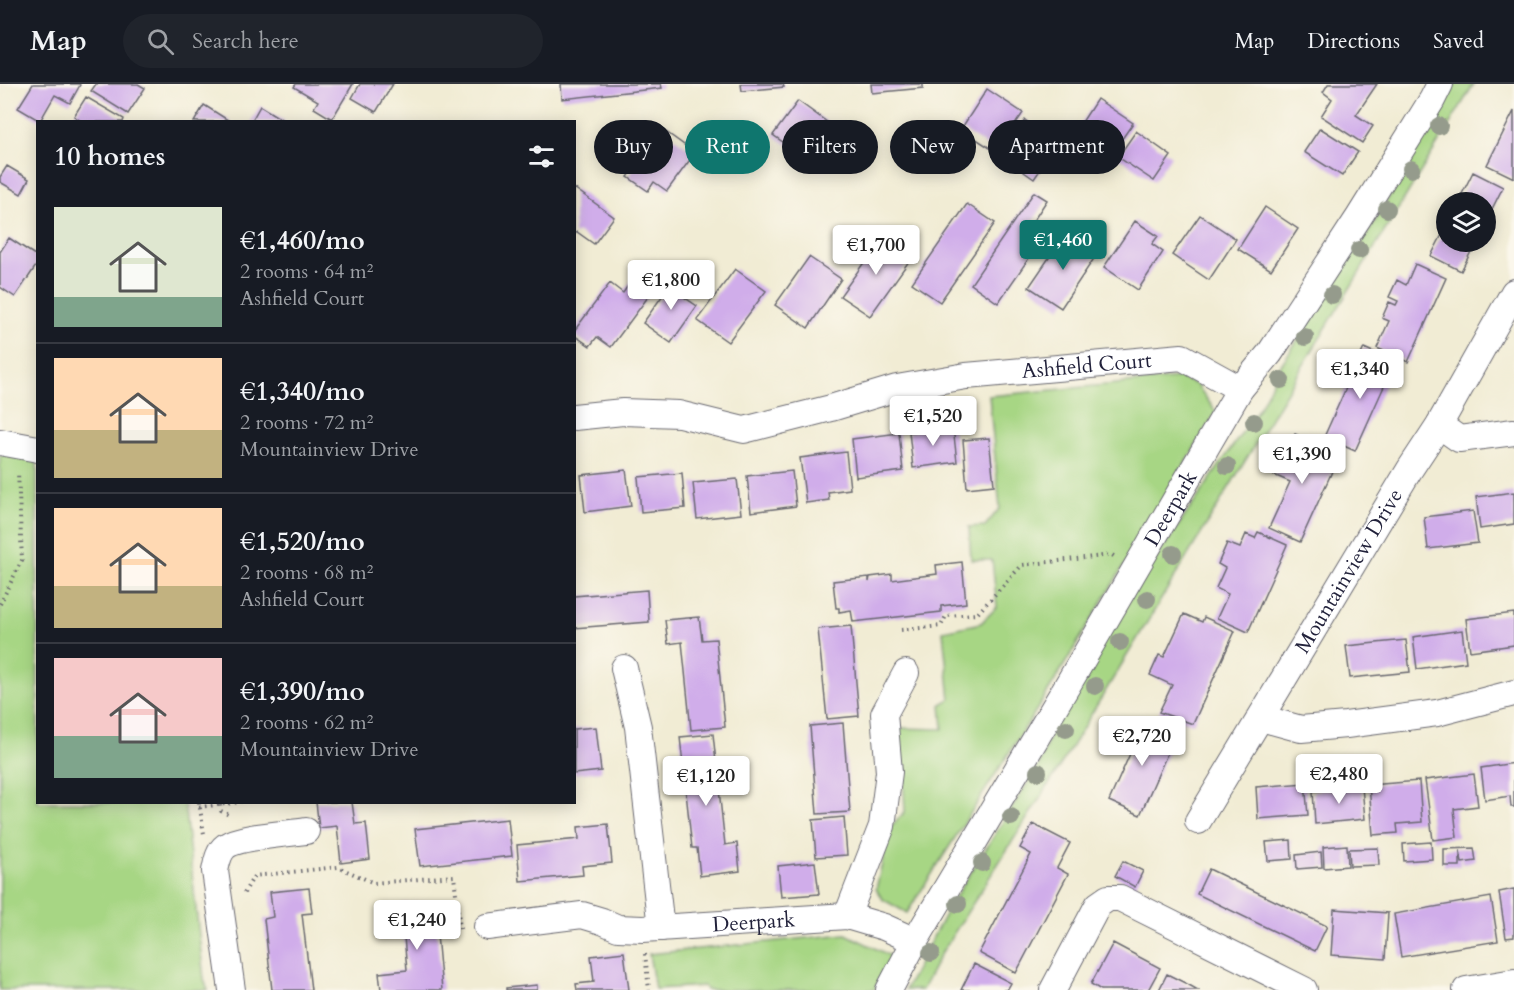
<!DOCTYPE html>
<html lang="en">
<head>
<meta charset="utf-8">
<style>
	:root { --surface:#171b24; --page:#20242c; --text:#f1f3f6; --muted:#9ea1a6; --line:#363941; --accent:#0f766e }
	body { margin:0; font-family:Cardo,serif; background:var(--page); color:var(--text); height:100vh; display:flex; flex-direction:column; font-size:22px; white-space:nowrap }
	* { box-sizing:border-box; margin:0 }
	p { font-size:20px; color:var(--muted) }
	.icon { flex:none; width:33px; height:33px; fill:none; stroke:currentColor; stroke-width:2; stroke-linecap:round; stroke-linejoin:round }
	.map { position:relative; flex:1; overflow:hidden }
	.sheet { position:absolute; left:36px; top:36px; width:540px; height:684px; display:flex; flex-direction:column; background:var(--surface); border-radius:0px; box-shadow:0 3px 15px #0003 }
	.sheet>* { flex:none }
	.banner { position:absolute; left:594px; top:36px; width:570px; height:54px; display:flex; gap:12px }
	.fabs { position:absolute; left:1436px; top:108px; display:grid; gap:12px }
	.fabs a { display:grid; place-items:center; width:60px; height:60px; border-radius:50%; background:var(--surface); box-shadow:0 3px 15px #0003; font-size:30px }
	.price { position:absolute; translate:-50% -51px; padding:0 14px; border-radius:6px; background:#fff; color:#222; font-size:20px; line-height:39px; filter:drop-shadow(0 2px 3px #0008) }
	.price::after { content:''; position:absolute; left:50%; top:36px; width:18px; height:14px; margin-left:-9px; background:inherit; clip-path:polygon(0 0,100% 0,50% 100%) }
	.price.on { background:var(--accent); color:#fff }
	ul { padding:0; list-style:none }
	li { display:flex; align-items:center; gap:18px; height:150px; padding:0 18px }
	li+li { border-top:2px solid var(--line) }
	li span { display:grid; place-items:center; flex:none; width:168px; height:120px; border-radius:0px; color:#555 }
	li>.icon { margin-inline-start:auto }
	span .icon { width:72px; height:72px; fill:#fffc; stroke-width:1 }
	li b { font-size:26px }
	h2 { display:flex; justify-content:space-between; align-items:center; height:72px; padding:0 18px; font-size:26px }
	.chip { padding:0 21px; border-radius:27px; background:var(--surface); box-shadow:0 3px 15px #0003; font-size:21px; line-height:54px }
	.chip.on { background:var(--accent); color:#fff }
	header { display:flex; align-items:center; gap:36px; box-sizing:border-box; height:84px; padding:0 30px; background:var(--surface); border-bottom:2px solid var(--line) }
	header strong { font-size:28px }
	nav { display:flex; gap:33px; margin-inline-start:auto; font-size:21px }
	.search { width:420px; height:54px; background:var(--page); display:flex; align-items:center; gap:15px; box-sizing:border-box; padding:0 21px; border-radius:33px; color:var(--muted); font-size:22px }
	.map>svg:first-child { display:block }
	.green { fill:#a7d684; stroke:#647c60; stroke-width:1.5 }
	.building { fill:#d0adea }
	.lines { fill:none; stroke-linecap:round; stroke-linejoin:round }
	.minor-casing { stroke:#6a6971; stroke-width:28 }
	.path { stroke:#6a6971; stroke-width:4; stroke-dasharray:1.5 4.5; stroke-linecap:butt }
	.minor { stroke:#fff; stroke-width:26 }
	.tree { fill:#959b8c }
	.labels { text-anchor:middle; stroke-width:4.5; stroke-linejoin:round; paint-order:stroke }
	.street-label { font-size:21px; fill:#22223b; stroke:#fbf7ec }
</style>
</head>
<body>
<header>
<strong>Map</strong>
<div class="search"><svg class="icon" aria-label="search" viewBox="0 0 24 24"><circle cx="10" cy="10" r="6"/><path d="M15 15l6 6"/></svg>Search here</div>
<nav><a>Map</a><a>Directions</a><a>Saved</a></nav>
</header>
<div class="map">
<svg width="1514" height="906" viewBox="0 0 1514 906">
	<rect width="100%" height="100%" fill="#fbf7ec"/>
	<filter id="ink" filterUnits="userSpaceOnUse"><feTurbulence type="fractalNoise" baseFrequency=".0167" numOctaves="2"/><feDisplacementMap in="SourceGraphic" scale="12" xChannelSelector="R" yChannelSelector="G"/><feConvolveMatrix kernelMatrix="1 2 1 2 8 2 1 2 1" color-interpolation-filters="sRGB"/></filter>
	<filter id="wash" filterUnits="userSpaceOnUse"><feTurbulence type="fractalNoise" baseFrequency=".008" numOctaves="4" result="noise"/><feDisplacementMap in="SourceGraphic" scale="24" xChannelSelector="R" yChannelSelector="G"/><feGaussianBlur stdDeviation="1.35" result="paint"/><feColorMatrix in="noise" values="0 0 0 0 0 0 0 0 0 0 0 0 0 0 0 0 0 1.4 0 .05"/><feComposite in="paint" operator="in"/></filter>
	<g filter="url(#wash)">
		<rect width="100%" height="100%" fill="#f1ecd4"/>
		<!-- green -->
		<path class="green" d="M1454,0H1474L1049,700L940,871L922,906H905L949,823L1039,681L1068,603L1261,321L1281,281L1370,146Z
			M1180,294L1197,301L1216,328L1051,603L907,829L882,815L876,805L891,742L905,728L903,686L894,665L892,644L943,645L941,620L950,615L943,547L981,539L997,523L992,476H971L969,443L985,442L1000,424L989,312Z
			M0,371L37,373L38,718L184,719L204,895L208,906H0Z
			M846,850L891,872L874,906H706L704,902L655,905L649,870Z"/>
		<g id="blocks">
			<!-- building -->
			<path class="building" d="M33,0H79L80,1L70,19L55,11L40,37L18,24Z
				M96,0H138L145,4L128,30L91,7Z
				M296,0H353L332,35L314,24L318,17L294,3Z
				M360,0H393L376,28L352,14Z
				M561,0H661L662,4L562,15Z
				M741,0H783L784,3L742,7Z
				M871,0H923V4L872,9Z
				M1328,0H1377L1356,31L1373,42L1362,59L1321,32L1332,15L1323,8Z
				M987,5L1023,29L996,68L961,45Z
				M86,13L124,35L123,38H82L74,32Z
				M1097,15L1133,39L1106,78L1071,55Z
				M798,17L831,41L807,75L773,51Z
				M204,21L231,38H194Z
				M260,22L286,38H251Z
				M1514,27V94L1487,81Z
				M1025,36L1058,60L1034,95L1000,71Z
				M1320,44L1358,68L1342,92L1304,68Z
				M662,45L695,69L667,107L654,98L648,107L628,93Z
				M1136,47L1171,72L1154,97L1118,73Z
				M7,82L29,95L21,110L0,98V93Z
				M1473,88L1503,103L1485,139V118H1458Z
				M574,104L614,133L594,160L577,148L574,151Z
				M1034,108L1047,116L1026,148L1040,158L998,219L971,200Z
				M967,120L995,139L940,218L912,199Z
				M1265,123L1298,145L1271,186L1238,165Z
				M1200,131L1236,155L1209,196L1172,171Z
				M1135,137L1158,152L1152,160L1163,168L1138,206L1104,183Z
				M1446,143V158H1476L1461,187L1431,172Z
				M1066,149L1097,170L1061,224L1029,203Z
				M883,152L912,173L870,232L840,212Z
				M9,154L38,173V179L15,213L0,203V168Z
				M809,173L841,195L808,244L775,221Z
				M1415,180L1446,194L1408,278L1377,264L1389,237L1382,234L1389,218L1396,221L1398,217L1389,213L1397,196L1406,201Z
				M735,185L766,207L728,258L697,236Z
				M677,191L689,199L681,211L697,222L671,259L643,239Z
				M632,196L651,209L611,263L597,253L590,262L574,251V247L610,199L623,209Z
				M1364,264L1395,278L1355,367L1324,353Z
				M953,343L957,378L913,384L909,348Z
				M899,349L903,387L856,393L852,355Z
				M1295,350L1340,370L1300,458L1269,444L1290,398L1274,391L1283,369L1286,370Z
				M989,354L994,401L967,404L963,356Z
				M846,368L850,405L828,408L829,416L806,419L800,374Z
				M626,386L631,422L585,428L581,391Z
				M792,387L796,422L751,428L747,392Z
				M682,389L685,424L641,428L638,393Z
				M737,395L741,430L697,435L693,399Z
				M1514,408V440L1480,445L1476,413Z
				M1473,427L1478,459L1428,465L1424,433Z
				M1258,448L1287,461L1248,548L1217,534L1228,510L1216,504L1225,484L1218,480L1227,459L1240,464L1246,450L1255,454Z
				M962,478L966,519L941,522V528L853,538L851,526L839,528V524H836L833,497L869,493V498L870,493L892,490V496L937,490L936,481Z
				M647,506L649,538L574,544V512Z
				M1514,529V561L1470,567L1466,535Z
				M1184,530L1202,538L1204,533L1235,547L1193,640L1159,628L1172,601L1150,591L1159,571L1164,573Z
				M699,533L702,556L716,555L725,643L691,646L682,558L668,560L665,536Z
				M851,542L859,632L827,635L818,545Z
				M1462,546L1466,578L1417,585L1413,553Z
				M1406,556L1410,588L1350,594L1346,562Z
				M1145,636L1176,650L1140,731L1109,717Z
				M843,639L850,728L817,730L810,642Z
				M596,643L601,687L574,690V645Z
				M713,650L725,761L737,759L740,787L700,792L697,764H692L680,653Z
				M1514,679V723H1511L1510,712L1485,716L1481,684Z
				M1474,690L1478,722L1454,725L1457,753L1433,756L1425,696Z
				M1419,697L1422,738L1397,740L1398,749L1373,751L1369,701Z
				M1305,699L1308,731L1258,735L1256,703Z
				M1362,703L1365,735L1315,740L1313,707Z
				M316,718H352L355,740L366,739L370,775L341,779L337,742L319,744Z
				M844,733L847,771L816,773L813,736Z
				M508,735L512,772L420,782L415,745Z
				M608,740L612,779L582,782L583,791L520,797L517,761L579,755L578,743Z
				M1033,740L1070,759L1057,784L1068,790L1016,889L979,869L1031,770L1020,764Z
				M1291,756L1292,775L1268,777L1266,758Z
				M1431,758L1432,775L1404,777L1403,760Z
				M1347,761L1348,782L1324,784L1323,763Z
				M1378,764L1379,781L1350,782L1349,765Z
				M1474,764L1476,777L1462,779L1460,766V782H1444V765Z
				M1321,768L1322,783L1297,785L1296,771Z
				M1123,777L1143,787L1135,803L1115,792Z
				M815,778L819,810L781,813L778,782Z
				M1209,785L1327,842L1315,867L1197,810Z
				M309,804L312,829L302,830L311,906H272L264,835L273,833L270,808Z
				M1514,805V853L1506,854L1499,808Z
				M1491,813L1498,857L1401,873L1394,830Z
				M434,817L442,906H381L379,889L407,886L401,820Z
				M1334,825L1388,829L1385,875L1331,871Z
				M1113,859L1160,884L1148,906H1101L1091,900Z
				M624,868L629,906H577L576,900L594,898L591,872Z
				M974,880L1011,899L1007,906H961Z
				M1167,890L1189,901L1198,906H1159Z
				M537,901V906H506V904Z"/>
		</g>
	</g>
	<g filter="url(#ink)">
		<use href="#blocks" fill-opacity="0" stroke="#6a6971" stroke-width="1.5"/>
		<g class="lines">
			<defs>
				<g id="minor">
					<path id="s1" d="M574,333L623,328L679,330L744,346L831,324L897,304L966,292L1182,273L1240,305"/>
					<path d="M1439,341L1459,355L1514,348"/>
					<path d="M0,358L38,365"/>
					<path d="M624,584L638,643L661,844"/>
					<path d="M1261,634L1301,645L1346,641L1437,629L1514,609"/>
					<path id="s2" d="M1198,737L1410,385L1439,341L1514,208"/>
					<path d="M847,832L882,742L889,688L884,630L906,589"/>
					<path id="s3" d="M487,843L582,831L602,837L618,844L643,845L847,832L884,843L915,857"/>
					<path d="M232,906L215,787C217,778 218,768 226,762C240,752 288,750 306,747"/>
					<path id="s4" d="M889,906L915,857L1067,602L1240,305L1270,269L1359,133L1432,16L1440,0"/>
					<path d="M1053,906L1098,821L1108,814H1120L1304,906"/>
					<path d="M1466,906L1514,898"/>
				</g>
			</defs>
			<!-- minor casing -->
			<use href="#minor" class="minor-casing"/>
			<!-- path -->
			<path class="path" d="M0,520L22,476L18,388
				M901,546L941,542L946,532L977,530L1022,481L1112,471L1115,473
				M199,718L204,750
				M220,721L221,727L231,732
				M199,723L241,718
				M244,809L254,792L338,783L374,799L454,792L460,845
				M645,870L649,906"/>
			<!-- minor -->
			<use href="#minor" class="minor"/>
		</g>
		<!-- trees -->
		<g class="tree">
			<circle cx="1439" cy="42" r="9"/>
			<circle cx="1411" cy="85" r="9"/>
			<circle cx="1387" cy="125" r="9"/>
			<circle cx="1359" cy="166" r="9"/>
			<circle cx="1332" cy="211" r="9"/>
			<circle cx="1305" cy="253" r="9"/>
			<circle cx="1281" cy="296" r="9"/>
			<circle cx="1254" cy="338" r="9"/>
			<circle cx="1227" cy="382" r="9"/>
			<circle cx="1173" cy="470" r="9"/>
			<circle cx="1147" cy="515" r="9"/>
			<circle cx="1120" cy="558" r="9"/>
			<circle cx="1095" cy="602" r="9"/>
			<circle cx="1066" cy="645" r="9"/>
			<circle cx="1038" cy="688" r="9"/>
			<circle cx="1011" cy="733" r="9"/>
			<circle cx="982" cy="779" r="9"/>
			<circle cx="958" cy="820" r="9"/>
			<circle cx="931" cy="869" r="9"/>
		</g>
	</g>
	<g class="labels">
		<!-- street labels -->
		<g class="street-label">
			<text dy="7" stroke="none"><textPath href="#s1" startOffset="522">Ashfield Court</textPath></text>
			<text dy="7" stroke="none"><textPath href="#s4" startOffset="558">Deerpark</textPath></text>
			<text dy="7" stroke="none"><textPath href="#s2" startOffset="292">Mountainview Drive</textPath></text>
			<text dy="7" stroke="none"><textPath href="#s3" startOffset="270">Deerpark</textPath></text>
		</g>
	</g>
</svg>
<div class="fabs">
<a><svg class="icon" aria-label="layers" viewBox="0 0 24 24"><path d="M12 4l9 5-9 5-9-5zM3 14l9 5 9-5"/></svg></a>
</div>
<b class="price on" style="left:1063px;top:187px">€1,460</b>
<b class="price" style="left:876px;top:192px">€1,700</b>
<b class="price" style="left:671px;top:227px">€1,800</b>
<b class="price" style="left:1360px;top:316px">€1,340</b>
<b class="price" style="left:933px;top:363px">€1,520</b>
<b class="price" style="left:1302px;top:401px">€1,390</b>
<b class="price" style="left:1142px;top:683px">€2,720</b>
<b class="price" style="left:1339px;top:721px">€2,480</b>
<b class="price" style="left:706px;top:723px">€1,120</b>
<b class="price" style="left:417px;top:867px">€1,240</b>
<div class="banner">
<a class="chip">Buy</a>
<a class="chip on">Rent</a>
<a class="chip">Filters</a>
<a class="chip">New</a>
<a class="chip">Apartment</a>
</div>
<section class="sheet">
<h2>10 homes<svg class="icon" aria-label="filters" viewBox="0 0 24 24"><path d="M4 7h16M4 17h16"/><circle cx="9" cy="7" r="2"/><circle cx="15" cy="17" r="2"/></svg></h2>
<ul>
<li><span style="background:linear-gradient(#dfe7d0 75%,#7fa58c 0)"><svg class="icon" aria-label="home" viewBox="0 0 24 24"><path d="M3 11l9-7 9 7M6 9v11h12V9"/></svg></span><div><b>€1,460/mo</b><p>2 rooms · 64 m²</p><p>Ashfield Court</p></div></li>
<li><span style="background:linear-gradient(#ffd9b3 60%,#c2b280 0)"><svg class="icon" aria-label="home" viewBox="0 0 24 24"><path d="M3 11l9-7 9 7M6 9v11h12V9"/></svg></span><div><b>€1,340/mo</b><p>2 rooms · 72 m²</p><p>Mountainview Drive</p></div></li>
<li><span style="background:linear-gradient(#ffd9b3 65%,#c2b280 0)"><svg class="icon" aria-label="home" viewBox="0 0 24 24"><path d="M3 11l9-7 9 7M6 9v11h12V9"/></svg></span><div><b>€1,520/mo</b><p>2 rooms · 68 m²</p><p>Ashfield Court</p></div></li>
<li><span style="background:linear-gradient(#f6c9c9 65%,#7fa58c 0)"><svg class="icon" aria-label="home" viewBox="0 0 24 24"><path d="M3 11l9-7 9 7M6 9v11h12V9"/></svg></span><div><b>€1,390/mo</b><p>2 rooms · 62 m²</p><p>Mountainview Drive</p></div></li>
</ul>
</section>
</div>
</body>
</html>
